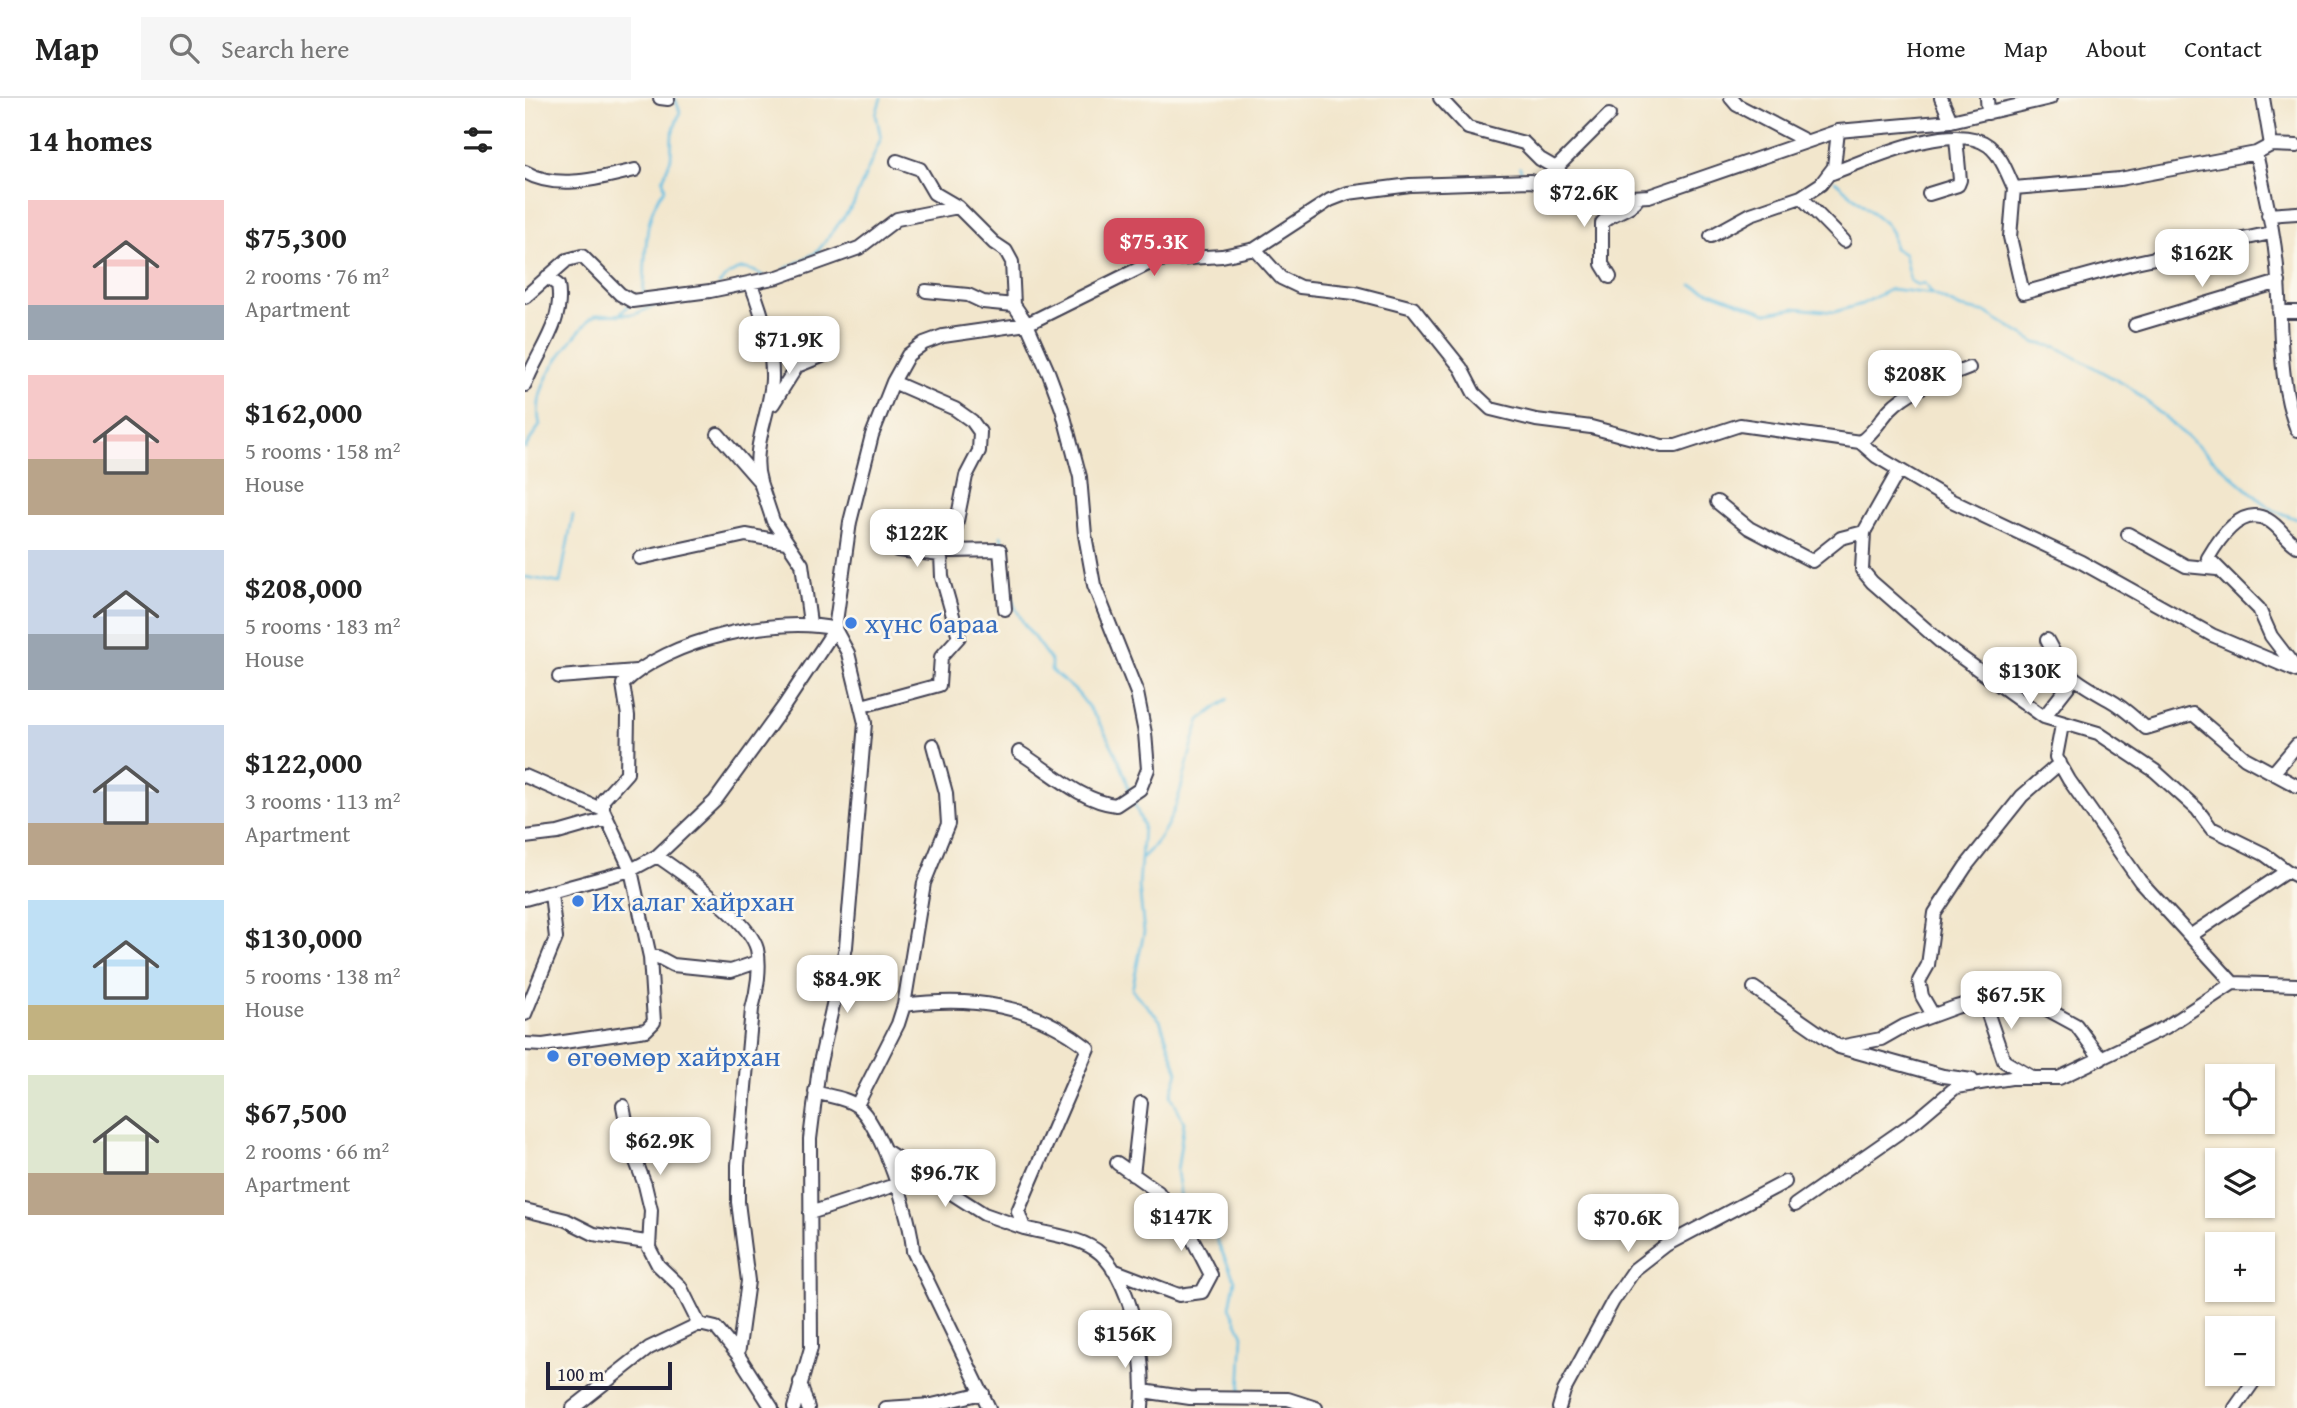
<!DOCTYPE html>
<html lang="en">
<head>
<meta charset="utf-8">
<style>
	:root { --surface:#fff; --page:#f6f6f6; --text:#222; --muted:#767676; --line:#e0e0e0; --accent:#d1495b }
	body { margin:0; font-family:"Gentium Book Plus",serif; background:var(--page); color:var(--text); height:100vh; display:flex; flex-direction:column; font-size:26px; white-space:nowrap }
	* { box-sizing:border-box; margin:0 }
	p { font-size:23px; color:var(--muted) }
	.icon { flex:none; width:38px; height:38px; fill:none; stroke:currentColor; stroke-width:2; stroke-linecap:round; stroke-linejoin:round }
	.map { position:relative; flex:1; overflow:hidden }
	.sheet { display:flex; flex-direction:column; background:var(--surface); width:525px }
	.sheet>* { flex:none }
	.controls { position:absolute; left:1680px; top:966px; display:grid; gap:14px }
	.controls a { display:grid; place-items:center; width:70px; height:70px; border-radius:0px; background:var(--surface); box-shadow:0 2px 5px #0004; font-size:35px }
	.scale { position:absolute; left:21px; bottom:18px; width:126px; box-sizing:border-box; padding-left:7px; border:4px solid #22223b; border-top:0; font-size:19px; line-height:24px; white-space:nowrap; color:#22223b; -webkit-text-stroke:5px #fbf7ec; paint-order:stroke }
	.price { position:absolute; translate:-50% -60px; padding:0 16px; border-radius:14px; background:#fff; color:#222; font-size:23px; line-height:46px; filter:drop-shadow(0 2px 4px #0008) }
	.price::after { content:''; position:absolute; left:50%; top:42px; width:21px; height:16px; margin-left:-10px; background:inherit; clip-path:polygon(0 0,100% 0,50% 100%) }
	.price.selected { background:var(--accent); color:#fff }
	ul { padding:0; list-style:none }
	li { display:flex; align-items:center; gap:21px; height:175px; padding:0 28px }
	li span { display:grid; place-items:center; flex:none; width:196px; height:140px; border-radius:0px; color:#555 }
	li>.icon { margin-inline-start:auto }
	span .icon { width:84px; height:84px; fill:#fffc; stroke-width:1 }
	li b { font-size:30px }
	h2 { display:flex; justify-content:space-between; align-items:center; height:84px; padding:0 28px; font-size:30px }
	header { display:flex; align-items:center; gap:42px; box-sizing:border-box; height:98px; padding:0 35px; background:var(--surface); border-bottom:2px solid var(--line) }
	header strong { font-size:33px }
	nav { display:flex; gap:38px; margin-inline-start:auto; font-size:24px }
	.search { width:490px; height:63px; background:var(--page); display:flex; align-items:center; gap:18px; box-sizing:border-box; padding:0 24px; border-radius:0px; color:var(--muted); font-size:26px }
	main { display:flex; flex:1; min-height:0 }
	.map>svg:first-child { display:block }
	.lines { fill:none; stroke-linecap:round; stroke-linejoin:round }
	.stream { stroke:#65bee2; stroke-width:2.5 }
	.minor-casing { stroke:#413f51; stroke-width:16 }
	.minor { stroke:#fff; stroke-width:12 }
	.shop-dot { fill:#3f7fe0; stroke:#fbf7ec; stroke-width:2.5 }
	.labels { text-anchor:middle; stroke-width:5; stroke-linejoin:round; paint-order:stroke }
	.shop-label { font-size:28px; fill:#366cbe; stroke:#fbf7ec; text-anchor:start }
</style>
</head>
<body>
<header>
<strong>Map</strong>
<div class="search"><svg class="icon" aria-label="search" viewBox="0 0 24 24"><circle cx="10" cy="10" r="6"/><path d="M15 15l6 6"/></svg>Search here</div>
<nav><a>Home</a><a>Map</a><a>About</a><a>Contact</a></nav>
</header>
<main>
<section class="sheet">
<h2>14 homes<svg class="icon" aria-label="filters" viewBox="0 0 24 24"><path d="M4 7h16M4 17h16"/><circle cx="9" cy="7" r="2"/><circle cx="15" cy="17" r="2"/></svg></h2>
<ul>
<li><span style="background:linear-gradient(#f6c9c9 75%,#9aa5b1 0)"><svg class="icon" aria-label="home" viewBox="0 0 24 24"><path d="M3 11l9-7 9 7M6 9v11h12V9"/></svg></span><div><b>$75,300</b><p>2 rooms · 76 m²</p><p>Apartment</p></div></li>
<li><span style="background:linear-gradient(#f6c9c9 60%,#b9a48a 0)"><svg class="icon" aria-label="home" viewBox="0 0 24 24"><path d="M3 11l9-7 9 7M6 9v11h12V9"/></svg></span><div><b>$162,000</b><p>5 rooms · 158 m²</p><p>House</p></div></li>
<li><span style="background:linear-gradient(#c9d6e8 60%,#9aa5b1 0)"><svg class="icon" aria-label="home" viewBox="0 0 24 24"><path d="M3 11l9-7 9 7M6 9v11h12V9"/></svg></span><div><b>$208,000</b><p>5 rooms · 183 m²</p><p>House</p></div></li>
<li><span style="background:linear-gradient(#c9d6e8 70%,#b9a48a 0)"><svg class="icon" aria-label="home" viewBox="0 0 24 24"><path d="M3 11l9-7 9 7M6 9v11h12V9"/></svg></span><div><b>$122,000</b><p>3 rooms · 113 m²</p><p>Apartment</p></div></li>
<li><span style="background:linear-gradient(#bfe0f5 75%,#c2b280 0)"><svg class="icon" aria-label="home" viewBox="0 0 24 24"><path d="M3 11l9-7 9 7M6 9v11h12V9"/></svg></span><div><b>$130,000</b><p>5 rooms · 138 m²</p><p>House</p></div></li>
<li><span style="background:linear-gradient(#dfe7d0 70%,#b9a48a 0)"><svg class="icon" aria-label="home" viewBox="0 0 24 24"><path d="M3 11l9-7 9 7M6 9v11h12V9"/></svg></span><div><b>$67,500</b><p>2 rooms · 66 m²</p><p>Apartment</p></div></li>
</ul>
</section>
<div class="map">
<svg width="1772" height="1310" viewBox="0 0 1772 1310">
	<rect width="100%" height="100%" fill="#fbf7ec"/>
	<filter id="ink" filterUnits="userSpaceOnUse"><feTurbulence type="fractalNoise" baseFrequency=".0143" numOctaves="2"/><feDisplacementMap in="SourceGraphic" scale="14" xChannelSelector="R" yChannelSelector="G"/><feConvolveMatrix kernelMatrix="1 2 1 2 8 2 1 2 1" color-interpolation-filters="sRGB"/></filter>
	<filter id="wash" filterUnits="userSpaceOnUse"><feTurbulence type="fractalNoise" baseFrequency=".00686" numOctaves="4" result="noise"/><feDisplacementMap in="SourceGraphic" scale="28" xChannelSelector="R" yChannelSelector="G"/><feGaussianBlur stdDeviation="1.57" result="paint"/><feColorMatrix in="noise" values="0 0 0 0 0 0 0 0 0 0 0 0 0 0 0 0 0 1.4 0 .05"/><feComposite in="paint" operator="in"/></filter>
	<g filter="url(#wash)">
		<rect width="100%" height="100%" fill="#f2e6cc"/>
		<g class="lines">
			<!-- stream -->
			<path class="stream" d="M995,69L997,76
				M1310,83L1361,126L1367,135L1369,150L1379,156L1385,183L1393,187L1399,185L1407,195
				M260,171L292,154L328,107L356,40L351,16L356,0
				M194,186C209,170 219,165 238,178
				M1167,187L1242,215L1270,210L1309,214L1337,206L1366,191L1407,196L1436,210L1462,215L1511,245L1532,249L1606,290L1736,403L1750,413L1772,421
				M118,197C122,163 116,117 140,91L138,81L146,60L147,37L155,14L150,0
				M94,217L104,207
				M0,350L15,327C5,288 41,248 66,220L71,217L110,216L139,204
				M476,438L478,447
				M0,479L35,485L48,417
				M483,481L489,507L499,526L526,563V572C535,581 547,588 555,598C576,624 596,660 605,694
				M703,601L675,622C657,671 658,724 616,761L614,788L619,834L607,892L635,922L653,974L646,997L659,1024L652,1073L658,1113L685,1128L710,1182L705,1209L718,1237L715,1295
				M607,700L618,727L616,761"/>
		</g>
	</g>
	<g filter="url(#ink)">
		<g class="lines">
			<defs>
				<path id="minor" d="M135,0L143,1
					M915,0L943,30L999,45L1015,61L1034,72L1042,89
					M1206,0L1212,7L1281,43
					M1416,0L1426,23
					M1462,0L1463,15
					M1738,0L1746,47
					M1731,55C1740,97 1751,140 1753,183C1757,235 1753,282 1772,332
					M372,63L395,71L409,95L433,109
					M1032,69L1084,17
					M0,74C33,93 75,80 110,72
					M1307,75C1343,62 1429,21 1464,48C1477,59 1482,75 1489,90
					M1404,96L1433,87L1435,82L1431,40
					M1276,99L1319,143
					M1743,117L1772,115
					M1746,135L1611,164L1498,195L1485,139L1489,90L1595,81L1731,55L1746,47L1772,48
					M1186,138L1226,116L1276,99L1296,86L1309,69L1313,33
					M730,151L756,180L775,189L830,195L888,210L936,270L949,295L966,311L1011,322L1066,329L1137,348H1151L1215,327L1335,344L1351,358L1427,403L1556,464L1687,537L1772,573
					M1085,179L1077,166V125C1089,112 1104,114 1114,99
					M226,186C237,215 248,249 247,281C246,314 225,351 235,383
					M401,193L443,197L458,204L489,207
					M0,199L42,162L57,158L95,196L107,203L185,193L253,179L334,150L372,121L433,109L469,145L481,153L487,164L489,207L502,226L524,276L537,311L555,379L560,437L569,487L612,595L620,635L623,671L615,691L591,707C555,703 524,672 494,654
					M1754,214H1772
					M1610,227L1754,184
					M0,287C12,254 40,224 33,187L22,179
					M248,306L272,268L297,258
					M193,336L235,384L248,423L277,466L285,525
					M1335,344C1349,335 1354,323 1365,311C1386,289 1417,281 1444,270
					M1192,404L1224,430L1287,463L1316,440L1339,434L1374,372
					M1339,434L1337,472L1347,484L1419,547L1519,619
					M1603,436L1661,468L1692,471
					M372,452L416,457
					M423,453L475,452L480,511
					M115,460L221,437L261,444
					M1522,542C1540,578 1551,583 1585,602C1598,609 1610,621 1621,630L1668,616L1720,660L1772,688
					M1772,572L1746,538L1734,511L1683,460C1694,441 1717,407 1743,422C1754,428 1761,441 1772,448
					M34,579L111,573
					M1548,582L1519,619L1573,635L1630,673L1672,711L1686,730L1739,756L1762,773
					M337,608L414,587L416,559L434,539L417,479L416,457L428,443L441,378L454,353L455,334L447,323L430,311L368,284
					M1537,627L1531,659L1544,682L1615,783L1708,885
					M1749,674L1772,647
					M0,678L78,712
					M0,739L33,735L82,721
					M132,758C157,775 224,821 232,851C236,868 232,894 227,911L213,1067V1104L223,1183L213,1257L247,1310
					M0,801L106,772L132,758L190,703L259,608L310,531L325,424L347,337L368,284L383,257L399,245L418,238L502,226L631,162L697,158L730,151L805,102L823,95L885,87L1005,83L1089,100L1124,98L1313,33L1426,23L1525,0
					M1665,838L1762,773L1772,778
					M125,859L106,772L78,712V702L102,675L103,618L98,586C141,542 252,517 310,531L323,555L340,625L321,849L294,969L285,1041L286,1250L269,1310
					M1229,890L1314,949L1418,978L1447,982
					M1456,896L1479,963L1508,980
					M379,907L399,785L423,726L421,695L408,647
					M0,916L31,840L26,795
					M1408,917L1397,898L1394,883L1403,867L1410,815L1441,768L1497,698L1535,665
					M0,946L18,947L121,932L129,924L125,859H133L148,867L206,873L232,864
					M1314,949L1356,941L1379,928L1431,909L1480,895L1491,887L1503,893L1507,903L1551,927L1576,961
					M291,989L290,994C302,998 322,1000 332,1008C356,1026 387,1122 388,1153L464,1310
					M332,1007L373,926L379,907C447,898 508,906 563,950L493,1113L499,1130C522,1136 558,1139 576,1156C609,1188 621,1266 617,1310
					M98,1008L107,1053L120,1087L126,1112L124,1150
					M361,1053L459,1116L499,1130
					M608,1077L616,1005
					M1270,1107L1392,1022L1431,989L1486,980H1534L1641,929L1708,885L1772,887
					M0,1112L41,1122L69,1136L121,1144L133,1167L155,1188L174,1226L191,1230L213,1257
					M285,1115L370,1087
					M588,1172L654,1197L677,1194L686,1177L667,1140L633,1094L592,1065
					M275,1284L283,1310
					M618,1293L665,1300L763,1301L791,1310
					M48,1310L124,1250L174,1226
					M361,1310L407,1307L458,1295
					M1034,1310L1039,1293L1088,1203L1110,1171L1141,1147L1260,1084
					M1710,1310L1729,1283"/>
			</defs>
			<!-- minor casing -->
			<use href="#minor" class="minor-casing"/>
			<!-- minor -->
			<use href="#minor" class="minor"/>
		</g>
	</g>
	<!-- markers -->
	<g class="shop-dot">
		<circle cx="326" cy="525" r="7"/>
		<circle cx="53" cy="803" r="7"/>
		<circle cx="28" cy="958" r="7"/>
	</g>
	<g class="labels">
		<!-- shop labels -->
		<g class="shop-label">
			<text x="340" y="535">хүнс бараа</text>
			<text x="67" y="813">Их алаг хайрхан</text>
			<text x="42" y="968">өгөөмөр хайрхан</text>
		</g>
	</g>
</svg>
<div class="controls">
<a><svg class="icon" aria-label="locate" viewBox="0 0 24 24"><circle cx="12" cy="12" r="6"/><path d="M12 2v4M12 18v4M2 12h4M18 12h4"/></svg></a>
<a><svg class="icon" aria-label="layers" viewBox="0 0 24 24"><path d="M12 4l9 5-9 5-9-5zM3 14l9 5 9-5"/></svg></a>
<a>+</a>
<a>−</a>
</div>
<div class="scale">100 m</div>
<b class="price" style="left:1059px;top:131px">$72.6K</b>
<b class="price selected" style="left:629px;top:180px">$75.3K</b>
<b class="price" style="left:1677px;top:191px">$162K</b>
<b class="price" style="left:264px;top:278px">$71.9K</b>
<b class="price" style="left:1390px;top:312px">$208K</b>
<b class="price" style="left:392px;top:471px">$122K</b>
<b class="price" style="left:1505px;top:609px">$130K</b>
<b class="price" style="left:322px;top:917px">$84.9K</b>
<b class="price" style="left:1486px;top:933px">$67.5K</b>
<b class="price" style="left:135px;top:1079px">$62.9K</b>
<b class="price" style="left:420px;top:1111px">$96.7K</b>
<b class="price" style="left:656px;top:1155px">$147K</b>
<b class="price" style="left:1103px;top:1156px">$70.6K</b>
<b class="price" style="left:600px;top:1272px">$156K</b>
</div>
</main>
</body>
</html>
